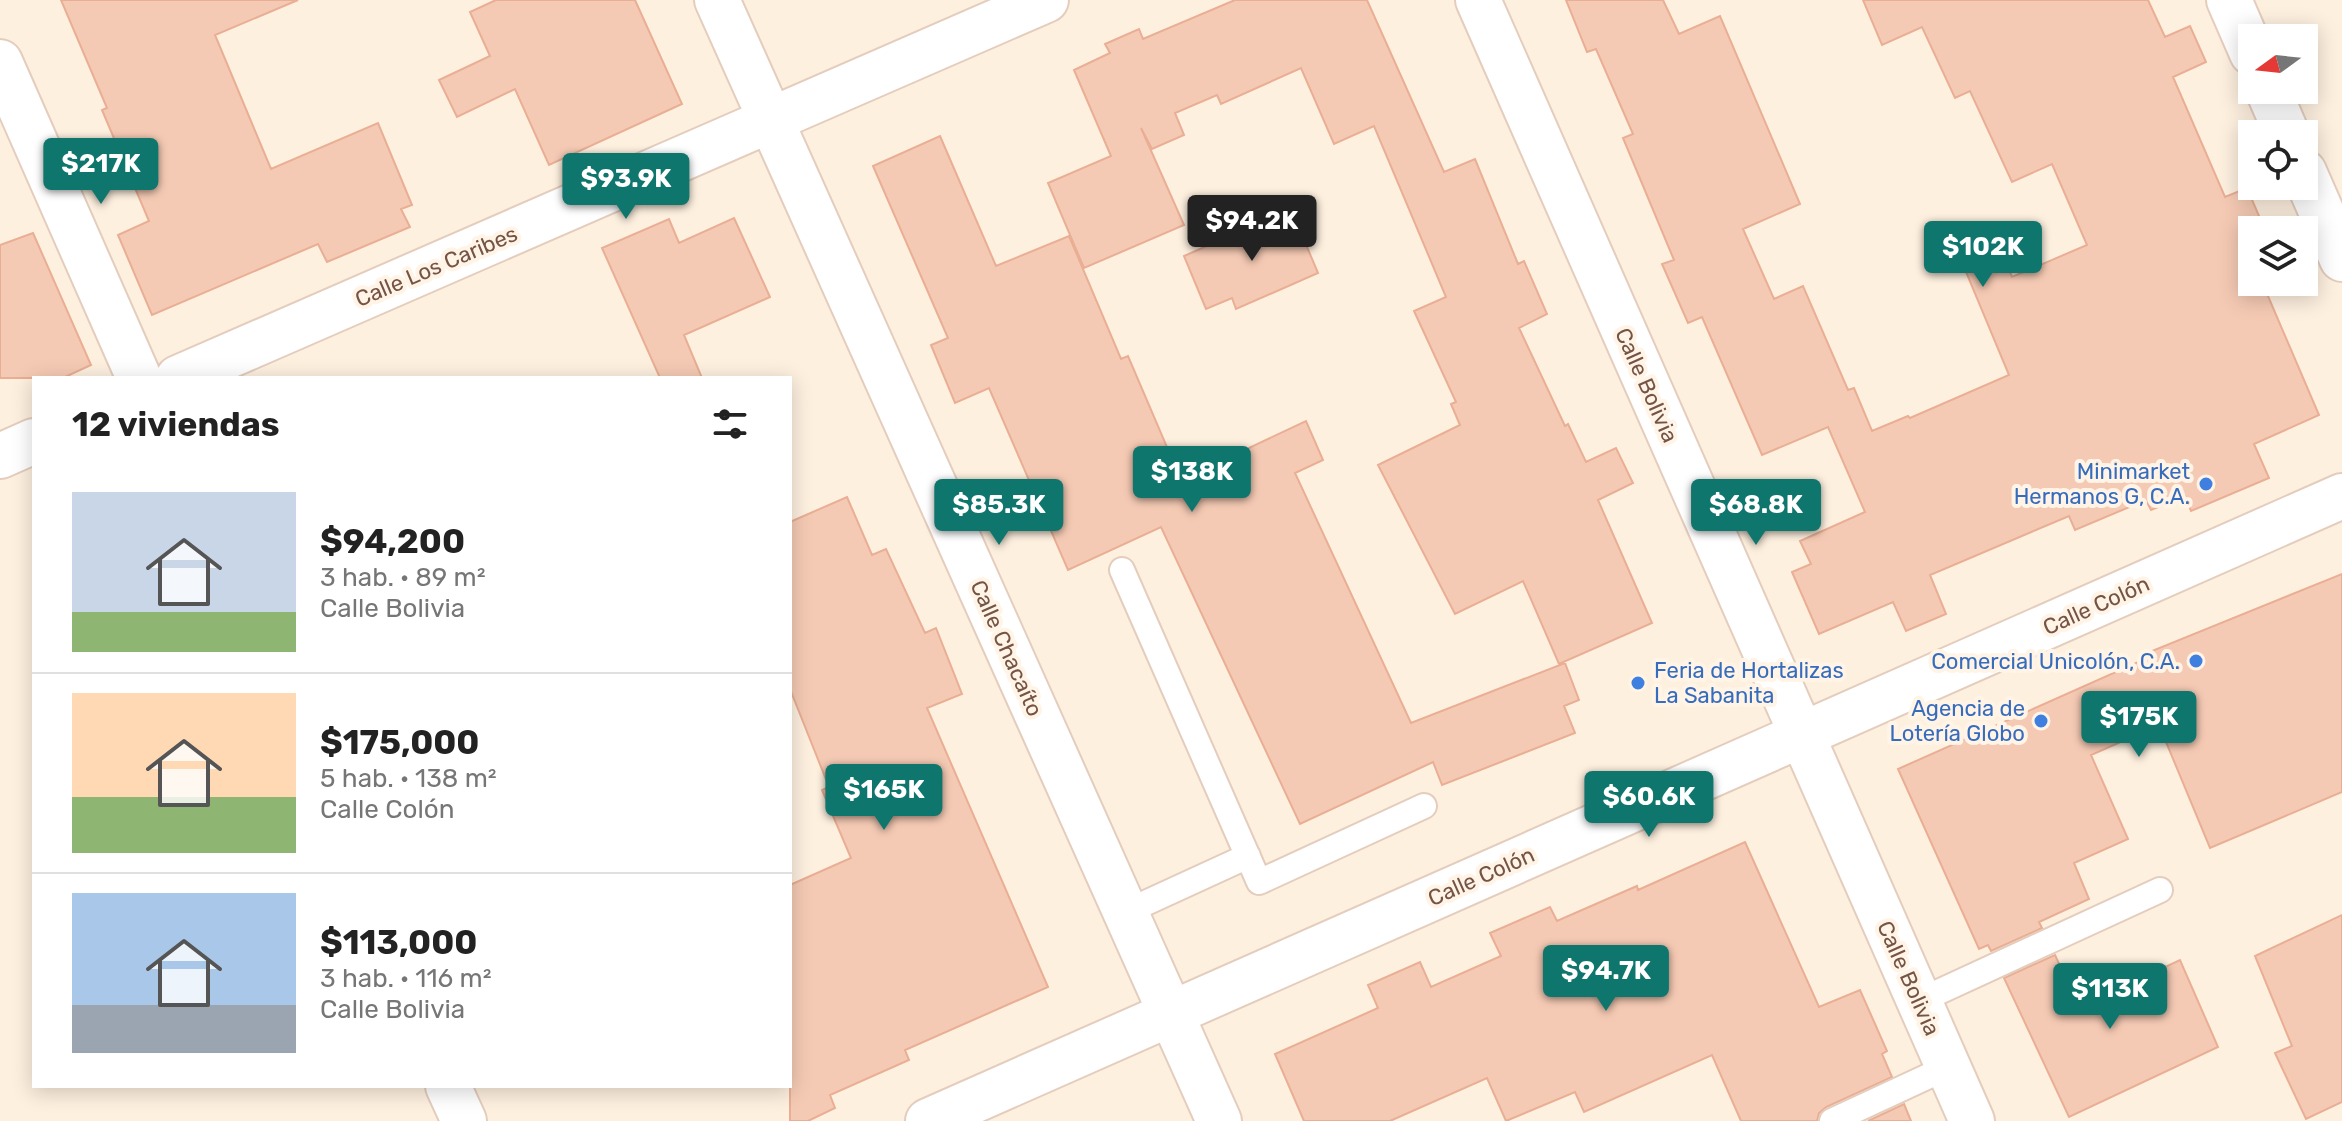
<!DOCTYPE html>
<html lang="es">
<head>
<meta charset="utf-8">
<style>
	:root { --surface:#fff; --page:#f6f6f6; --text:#222; --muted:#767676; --line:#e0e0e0; --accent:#0f766e }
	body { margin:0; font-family:Rubik,sans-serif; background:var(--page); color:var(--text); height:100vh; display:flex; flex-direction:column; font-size:30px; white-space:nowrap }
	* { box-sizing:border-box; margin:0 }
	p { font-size:26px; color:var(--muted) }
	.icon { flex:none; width:44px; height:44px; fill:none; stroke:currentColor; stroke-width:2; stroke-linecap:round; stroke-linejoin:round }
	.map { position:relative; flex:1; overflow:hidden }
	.panel { position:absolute; left:32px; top:376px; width:760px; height:712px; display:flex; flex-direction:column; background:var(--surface); border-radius:0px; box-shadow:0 4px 20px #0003 }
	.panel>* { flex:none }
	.needle { width:52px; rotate:255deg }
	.controls { position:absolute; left:2238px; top:24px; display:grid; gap:16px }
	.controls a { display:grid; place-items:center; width:80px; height:80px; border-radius:0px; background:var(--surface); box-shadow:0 4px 20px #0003; font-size:40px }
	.price { position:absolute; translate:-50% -68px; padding:0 18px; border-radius:8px; background:var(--accent); color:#fff; font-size:26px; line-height:52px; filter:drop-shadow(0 2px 4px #0008) }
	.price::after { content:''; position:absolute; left:50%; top:48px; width:24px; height:18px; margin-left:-12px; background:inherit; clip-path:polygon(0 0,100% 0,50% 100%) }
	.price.current { background:#222; color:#fff }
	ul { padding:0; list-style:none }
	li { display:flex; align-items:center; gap:24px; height:200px; padding:0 40px }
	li+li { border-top:2px solid var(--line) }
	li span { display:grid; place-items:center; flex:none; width:224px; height:160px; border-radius:0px; color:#555 }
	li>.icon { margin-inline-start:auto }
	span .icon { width:96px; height:96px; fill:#fffc; stroke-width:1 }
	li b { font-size:34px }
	h2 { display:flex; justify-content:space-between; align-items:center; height:96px; padding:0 40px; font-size:34px }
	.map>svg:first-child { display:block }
	.building { fill:#f5cab4; stroke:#e9ae94; stroke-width:2 }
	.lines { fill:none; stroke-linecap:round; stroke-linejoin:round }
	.lane-casing { stroke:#e4cdbd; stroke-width:28 }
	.street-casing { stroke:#e4cdbd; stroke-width:48 }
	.lane { stroke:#fff; stroke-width:24 }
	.street { stroke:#fff; stroke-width:44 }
	.shop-dot { fill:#3f7fe0; stroke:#fff4e6; stroke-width:3 }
	.labels { text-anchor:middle; stroke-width:8; stroke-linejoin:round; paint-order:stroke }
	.street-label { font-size:22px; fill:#755345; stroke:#fff4e6 }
	.shop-label { font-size:22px; fill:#366cbe; stroke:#fff4e6; text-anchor:end }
</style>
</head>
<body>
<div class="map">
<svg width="2342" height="1121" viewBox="0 0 2342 1121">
	<rect width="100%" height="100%" fill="#fef0df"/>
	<!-- building -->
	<path class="building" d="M61,0H298L215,35L271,169L378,123L412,205L401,209L410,227L327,262L318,244L152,315L118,235L149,221L102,110L107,108Z
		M496,0H635L682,104L549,165L515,89L457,117L439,80L490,56L470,12Z
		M1235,0H1367L1444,172L1475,159L1518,264L1524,261L1547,314L1519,328L1565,426L1568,424L1586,462L1616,448L1633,483L1598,500L1652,623L1559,664L1523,581L1455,614L1378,465L1460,425L1451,404L1456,402L1414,311L1446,297L1374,126L1334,144L1301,68L1221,104L1217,95L1175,113L1184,135L1152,149L1141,128L1184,225L1084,268L1048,183L1111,156L1074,70L1110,53L1105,44L1139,29L1143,39Z
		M1566,0H1663L1679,34L1720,16L1800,204L1743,229L1774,299L1803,286L1848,390L1854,388L1872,431L1908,416L1910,418L2009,375L1954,243L1992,227L2012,277L2087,245L2052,164L2012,182L1970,91L1955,98L1922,27L1882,45L1863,0H2148L2165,37L2190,26L2206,62L2173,77L2225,197L2247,188L2265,230H2240L2252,258V282H2262L2319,415L2254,444L2269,478L2191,511L2185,496L2151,510L2146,500L2075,530L2069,516L1930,575L1946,614L1906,631L1893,602L1819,634L1792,572L1811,564L1800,541L1865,512L1828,427L1762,455L1702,317L1688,323L1662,264L1674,260L1623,138L1633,134L1596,49L1587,52Z
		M940,136L996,266L1069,236L1121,359L1128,356L1181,480L1306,421L1323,460L1295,473L1411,723L1565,663L1579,700L1564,706L1575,733L1442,785L1433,762L1300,824L1161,527L1068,570L989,388L955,403L931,345L948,338L873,166Z
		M1291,209L1318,273L1236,309L1232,298L1206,309L1184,256Z
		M734,218L770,297L684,335L702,378H660L602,248L669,219L679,243Z
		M33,233L91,365L63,378H0V245Z
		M847,497L872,555L886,549L925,633L936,628L962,694L927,708L1048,987L905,1050L909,1060L830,1095L835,1108L808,1121H790V885L851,858L822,790L829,787L790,689V522Z
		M2342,574V792L2210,848L2159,725L2091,755L2128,839L2074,863L2089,899L2039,922L2042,928L1991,951L1988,945L1979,949L1898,769L2143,660L2142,655Z
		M1745,842L1819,1007L1860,990L1887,1051L1882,1054L1892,1077L1826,1107L1819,1113L1817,1121H1741L1712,1055L1584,1112L1575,1092L1506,1121L1487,1078L1390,1121H1304L1275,1054L1378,1008L1368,985L1420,962L1431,987L1501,956L1490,933L1550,907L1557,921L1637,886L1638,890Z
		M2342,915V1102L2306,1119L2275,1053L2292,1046L2255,956Z
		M2055,955L2079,1007L2180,960L2218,1047L2069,1117L2004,978Z
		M1904,1104L1911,1121H1868Z"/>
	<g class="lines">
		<defs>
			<path id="lane" d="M1122,570L1259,882L1424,806
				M1126,912L1248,856
				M1919,1001L2160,890
				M1832,1121L1948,1067"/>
			<path id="street" d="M717,0L1219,1121
				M1478,0L1972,1121
				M2229,0L2252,53
				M0,62L139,378
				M2268,90L2287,134
				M2304,172L2342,259
				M178,378L1046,0
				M0,456L34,441
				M448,1086L464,1121
				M928,1121L2342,496"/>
		</defs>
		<!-- lane casing -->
		<use href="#lane" class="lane-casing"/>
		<!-- street casing -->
		<use href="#street" class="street-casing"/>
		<!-- lane -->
		<use href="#lane" class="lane"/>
		<!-- street -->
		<use href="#street" class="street"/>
	</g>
	<!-- markers -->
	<g class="shop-dot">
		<circle cx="2206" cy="484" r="8"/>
		<circle cx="2196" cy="661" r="8"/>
		<circle cx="1638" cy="683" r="8"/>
		<circle cx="2041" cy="721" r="8"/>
	</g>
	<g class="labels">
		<!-- street labels -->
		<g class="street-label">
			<text transform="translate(436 266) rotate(-23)" y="8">Calle Los Caribes</text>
			<text transform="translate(1647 385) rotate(66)" y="8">Calle Bolivia</text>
			<text transform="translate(2096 605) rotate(-24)" y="8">Calle Colón</text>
			<text transform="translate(1007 648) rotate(66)" y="8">Calle Chacaíto</text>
			<text transform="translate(1481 876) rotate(-24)" y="8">Calle Colón</text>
			<text transform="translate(1909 978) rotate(66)" y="8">Calle Bolivia</text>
		</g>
		<!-- shop labels -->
		<g class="shop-label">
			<text x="2190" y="479">Minimarket<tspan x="2190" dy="25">Hermanos G, C.A.</tspan></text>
			<text x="2180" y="669">Comercial Unicolón, C.A.</text>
			<text x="1654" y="678" text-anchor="start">Feria de Hortalizas<tspan x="1654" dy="25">La Sabanita</tspan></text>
			<text x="2025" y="716">Agencia de<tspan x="2025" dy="25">Lotería Globo</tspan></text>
		</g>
	</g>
</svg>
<div class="controls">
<a><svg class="needle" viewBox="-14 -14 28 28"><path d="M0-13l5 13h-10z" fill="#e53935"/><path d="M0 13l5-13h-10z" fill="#767676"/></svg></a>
<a><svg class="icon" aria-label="locate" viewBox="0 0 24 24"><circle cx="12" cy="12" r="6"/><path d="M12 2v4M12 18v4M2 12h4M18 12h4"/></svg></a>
<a><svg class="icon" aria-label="layers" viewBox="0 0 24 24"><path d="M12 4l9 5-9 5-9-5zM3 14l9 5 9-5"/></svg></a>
</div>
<b class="price" style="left:101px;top:206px">$217K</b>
<b class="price" style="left:626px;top:221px">$93.9K</b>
<b class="price current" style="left:1252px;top:263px">$94.2K</b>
<b class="price" style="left:1983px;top:289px">$102K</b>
<b class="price" style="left:1192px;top:514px">$138K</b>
<b class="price" style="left:999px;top:547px">$85.3K</b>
<b class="price" style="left:1756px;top:547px">$68.8K</b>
<b class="price" style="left:2139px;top:759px">$175K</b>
<b class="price" style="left:884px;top:832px">$165K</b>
<b class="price" style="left:1649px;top:839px">$60.6K</b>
<b class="price" style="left:1606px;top:1013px">$94.7K</b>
<b class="price" style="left:2110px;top:1031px">$113K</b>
<section class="panel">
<h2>12 viviendas<svg class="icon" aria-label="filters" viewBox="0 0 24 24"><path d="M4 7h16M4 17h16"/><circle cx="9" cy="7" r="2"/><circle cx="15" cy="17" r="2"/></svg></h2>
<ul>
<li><span style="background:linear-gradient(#c9d6e8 75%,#8fb573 0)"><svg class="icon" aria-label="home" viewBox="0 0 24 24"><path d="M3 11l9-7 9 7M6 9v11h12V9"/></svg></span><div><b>$94,200</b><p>3 hab. · 89 m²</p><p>Calle Bolivia</p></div></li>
<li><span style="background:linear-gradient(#ffd9b3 65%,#8fb573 0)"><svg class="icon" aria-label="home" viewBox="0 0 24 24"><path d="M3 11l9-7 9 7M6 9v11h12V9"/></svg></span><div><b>$175,000</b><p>5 hab. · 138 m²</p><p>Calle Colón</p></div></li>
<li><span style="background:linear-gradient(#a9c7e8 70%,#9aa5b1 0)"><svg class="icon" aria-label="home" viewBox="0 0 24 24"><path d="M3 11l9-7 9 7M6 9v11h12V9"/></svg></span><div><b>$113,000</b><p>3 hab. · 116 m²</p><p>Calle Bolivia</p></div></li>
</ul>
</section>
</div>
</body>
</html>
